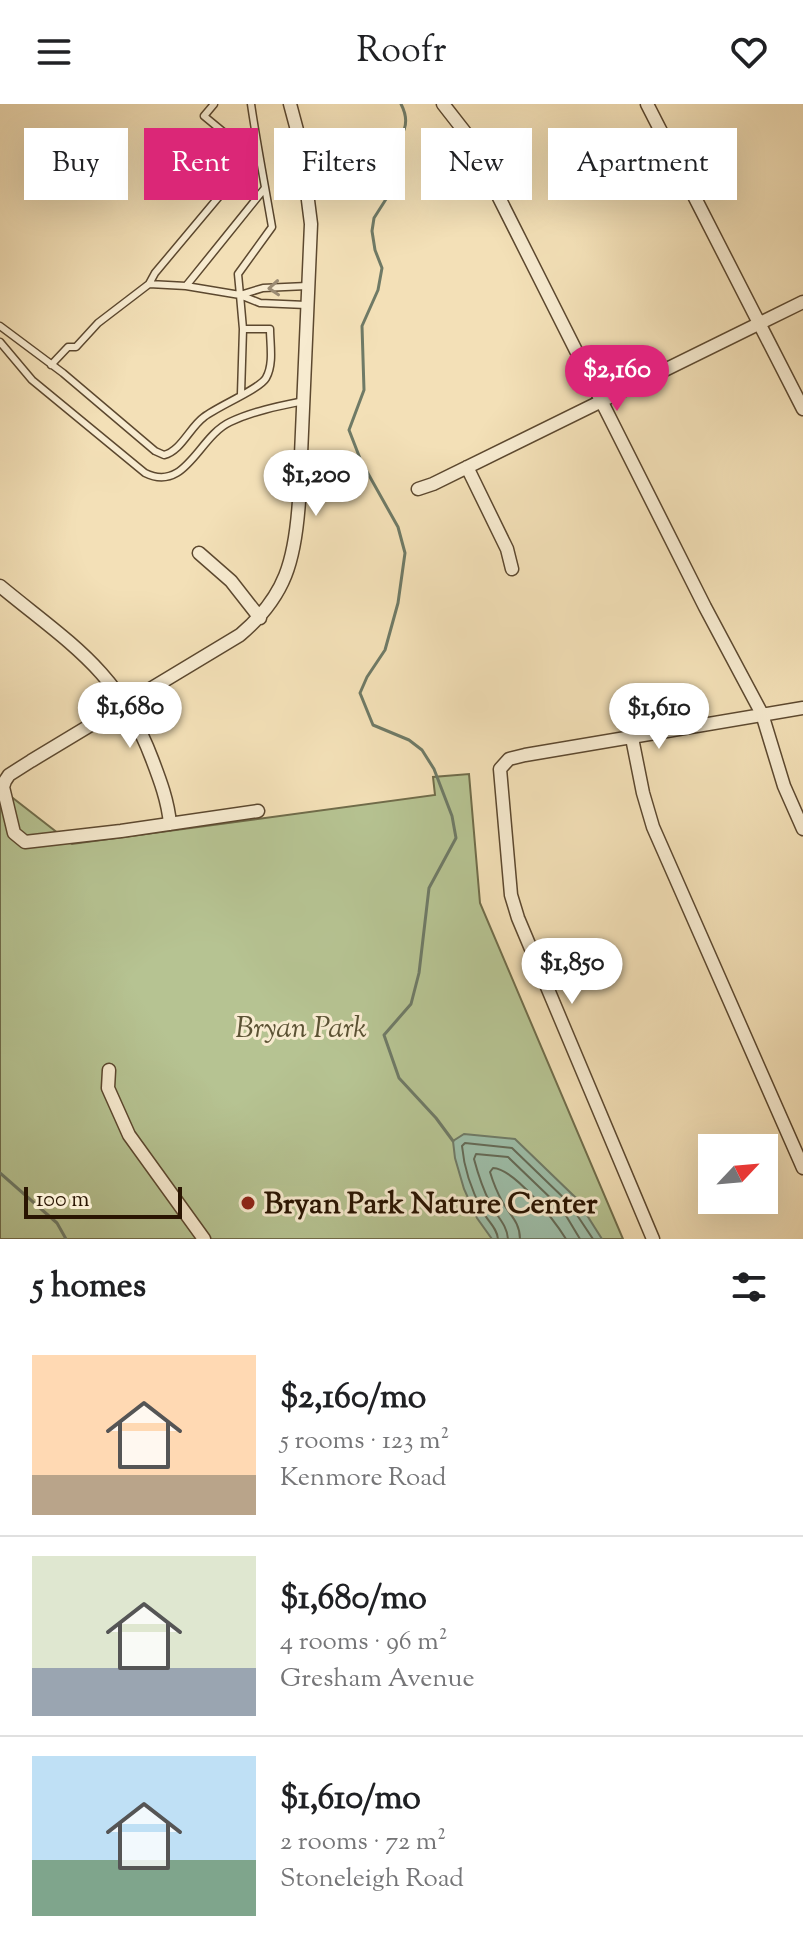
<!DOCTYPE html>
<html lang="en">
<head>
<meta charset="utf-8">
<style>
	:root { --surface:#fff; --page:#f2f2f2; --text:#202124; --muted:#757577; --line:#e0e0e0; --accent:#db2777 }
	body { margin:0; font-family:"Sorts Mill Goudy",serif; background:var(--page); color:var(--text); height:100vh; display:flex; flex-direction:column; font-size:30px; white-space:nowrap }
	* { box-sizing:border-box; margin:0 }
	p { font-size:26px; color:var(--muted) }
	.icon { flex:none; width:44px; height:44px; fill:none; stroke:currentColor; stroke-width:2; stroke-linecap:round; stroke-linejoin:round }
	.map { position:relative; height:1135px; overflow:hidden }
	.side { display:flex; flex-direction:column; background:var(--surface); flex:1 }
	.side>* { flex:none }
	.top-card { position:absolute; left:24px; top:24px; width:756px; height:72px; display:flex; gap:16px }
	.needle { width:52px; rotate:64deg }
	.fabs { position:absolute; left:698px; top:1030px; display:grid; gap:16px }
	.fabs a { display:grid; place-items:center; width:80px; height:80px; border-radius:0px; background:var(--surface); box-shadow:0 8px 32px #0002; font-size:40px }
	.scale { position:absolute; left:24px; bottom:20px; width:158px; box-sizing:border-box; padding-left:8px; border:4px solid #2a1502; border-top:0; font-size:22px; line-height:28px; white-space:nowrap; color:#2a1502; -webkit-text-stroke:6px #f7ebd0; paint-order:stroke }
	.price { position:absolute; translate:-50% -68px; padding:0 18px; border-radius:28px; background:#fff; color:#222; font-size:26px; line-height:52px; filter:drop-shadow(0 2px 4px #0008) }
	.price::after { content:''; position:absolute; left:50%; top:48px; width:24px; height:18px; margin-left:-12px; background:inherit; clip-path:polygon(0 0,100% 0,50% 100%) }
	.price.on { background:var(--accent); color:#fff }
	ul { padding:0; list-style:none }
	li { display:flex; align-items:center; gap:24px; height:200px; padding:0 32px }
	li+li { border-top:2px solid var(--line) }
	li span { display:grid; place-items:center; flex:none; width:224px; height:160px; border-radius:0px; color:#555 }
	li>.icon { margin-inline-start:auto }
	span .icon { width:96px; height:96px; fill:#fffc; stroke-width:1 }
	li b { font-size:34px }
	h2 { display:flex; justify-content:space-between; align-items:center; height:96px; padding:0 32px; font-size:34px }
	.tag { padding:0 28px; border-radius:0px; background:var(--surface); box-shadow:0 8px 32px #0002; font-size:28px; line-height:72px }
	.tag.on { background:var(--accent); color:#fff }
	header { display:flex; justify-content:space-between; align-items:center; height:104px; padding:0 32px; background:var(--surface); font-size:36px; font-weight:600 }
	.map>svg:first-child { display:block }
	.green { fill:#b6c392; stroke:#706c4a; stroke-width:2 }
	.water { fill:#9dbea9; stroke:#6f7a66; stroke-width:2 }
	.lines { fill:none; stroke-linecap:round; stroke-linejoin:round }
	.shore { stroke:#646a56; stroke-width:2 }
	.stream { stroke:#6f7a66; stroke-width:3 }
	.lane-casing { stroke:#5c482f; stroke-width:9 }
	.street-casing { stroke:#5c482f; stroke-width:15 }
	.lane { stroke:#f7ebd0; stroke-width:6 }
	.street { stroke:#f7ebd0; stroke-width:12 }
	.oneway { stroke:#9b8b73 }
	.poi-dot { fill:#8f2418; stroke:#f7ebd0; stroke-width:3 }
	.labels { text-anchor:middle; stroke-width:6; stroke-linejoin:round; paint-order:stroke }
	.park-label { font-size:30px; font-style:italic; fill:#5b5234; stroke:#f7ebd0 }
	.poi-label { font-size:30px; font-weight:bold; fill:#2a1502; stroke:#f7ebd0; text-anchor:start }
</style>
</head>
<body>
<header><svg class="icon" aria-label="menu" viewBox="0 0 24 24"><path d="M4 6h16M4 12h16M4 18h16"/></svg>Roofr<svg class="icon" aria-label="heart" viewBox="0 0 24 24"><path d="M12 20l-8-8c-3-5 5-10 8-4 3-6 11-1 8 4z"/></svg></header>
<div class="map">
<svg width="803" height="1135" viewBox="0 0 803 1135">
	<rect width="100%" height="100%" fill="#f3e0b7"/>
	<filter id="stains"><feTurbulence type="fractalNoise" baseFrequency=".0025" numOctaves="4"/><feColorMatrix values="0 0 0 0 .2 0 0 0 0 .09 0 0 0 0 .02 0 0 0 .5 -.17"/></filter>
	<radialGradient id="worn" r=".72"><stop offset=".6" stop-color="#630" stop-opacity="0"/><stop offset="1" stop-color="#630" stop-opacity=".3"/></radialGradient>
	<!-- green -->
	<path class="green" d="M469,670L480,799L623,1135H0V684L72,740L435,691L433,673Z"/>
	<!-- water -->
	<path class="water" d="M464,1030L515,1035L576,1094L602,1135H492L477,1114L464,1085L455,1054L453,1037Z"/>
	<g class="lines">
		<!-- shore -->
		<path class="shore" d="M498,1135C497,1123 487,1117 482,1106C472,1087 464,1064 462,1042L465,1039L512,1044L569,1099L593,1135
			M508,1135C507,1120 496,1112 490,1099C483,1085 478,1070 474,1055L476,1050L508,1053L562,1105L580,1135
			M520,1135C520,1119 511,1112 503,1099C498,1090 493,1078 490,1068L493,1064C515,1065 554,1116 566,1135"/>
		<!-- stream -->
		<path class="stream" d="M401,0C412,21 402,32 389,49L397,66L395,81L374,114L372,127L375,146L382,164L378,186L362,222L364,286L349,326L361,357L398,423L405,449L398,499L385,546L367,573L360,589L373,621L409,636L422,646L434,665L452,712L456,734L429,784L419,869L411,900L384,931L399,974L436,1014L453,1037
			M0,1069L57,1119L66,1135"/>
		<defs>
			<path id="lane" d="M214,0L204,12L255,54
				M251,0C257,41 265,82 272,123L238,170L240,191L186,182L265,84
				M186,182L149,180L155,169L253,52
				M240,191L263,184L307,182
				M240,191L260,199L306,201
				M0,222L63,269L155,347L164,351C181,347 190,323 204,313C218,302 260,285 266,274C274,260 270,240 270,225H243L240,191
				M0,238L32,276L145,369C186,389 198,333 230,318C253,307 279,302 304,297
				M51,261L68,243H76L98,219L149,180
				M241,290L243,225"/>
			<path id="street" d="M443,0L468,32L705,503L762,610L784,682L803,725
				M647,0L803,305
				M467,363L507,445L512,465
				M418,385L433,380L803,198
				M199,449L231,477L260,514
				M0,482C69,539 119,567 152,655C160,676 168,697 170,720
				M632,634L643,689L653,723L803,1064
				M5,677L9,671L31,657L240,531C286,492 295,456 299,397L311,120L301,41L290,0
				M5,677L3,683L14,729L25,738L121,727L258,707
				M109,966L108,984L129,1031L204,1135
				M653,1135L518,814L511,791L500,665L509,655L525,651L803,604"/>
		</defs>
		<!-- lane casing -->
		<use href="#lane" class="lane-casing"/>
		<!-- street casing -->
		<use href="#street" class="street-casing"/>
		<!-- lane -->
		<use href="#lane" class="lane"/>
		<!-- street -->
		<use href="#street" class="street"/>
	</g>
	<!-- one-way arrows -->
	<defs><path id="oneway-chevron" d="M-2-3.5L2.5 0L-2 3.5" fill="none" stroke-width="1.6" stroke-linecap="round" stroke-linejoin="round" transform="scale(2)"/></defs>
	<use class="oneway" href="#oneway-chevron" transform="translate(274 184) rotate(176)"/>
	<!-- markers -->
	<circle class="poi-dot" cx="248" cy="1099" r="8"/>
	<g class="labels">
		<!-- park labels -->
		<g class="park-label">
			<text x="301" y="933">Bryan Park</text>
		</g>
		<!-- poi labels -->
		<g class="poi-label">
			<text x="264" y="1109">Bryan Park Nature Center</text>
		</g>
	</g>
	<rect width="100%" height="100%" filter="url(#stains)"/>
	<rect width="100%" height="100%" fill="url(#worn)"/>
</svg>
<div class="fabs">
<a><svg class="needle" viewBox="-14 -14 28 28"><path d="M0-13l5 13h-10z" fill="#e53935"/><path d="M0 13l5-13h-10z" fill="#757577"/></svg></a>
</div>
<div class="scale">100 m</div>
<b class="price on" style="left:617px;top:309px">$2,160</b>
<b class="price" style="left:316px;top:414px">$1,200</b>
<b class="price" style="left:130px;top:646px">$1,680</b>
<b class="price" style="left:659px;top:647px">$1,610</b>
<b class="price" style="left:572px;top:902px">$1,850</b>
<div class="top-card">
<a class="tag">Buy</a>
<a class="tag on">Rent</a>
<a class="tag">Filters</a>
<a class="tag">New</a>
<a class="tag">Apartment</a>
</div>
</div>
<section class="side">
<h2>5 homes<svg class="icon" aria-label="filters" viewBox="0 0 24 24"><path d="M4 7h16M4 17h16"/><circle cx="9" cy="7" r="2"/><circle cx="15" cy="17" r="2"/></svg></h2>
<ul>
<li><span style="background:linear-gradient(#ffd9b3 75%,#b9a48a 0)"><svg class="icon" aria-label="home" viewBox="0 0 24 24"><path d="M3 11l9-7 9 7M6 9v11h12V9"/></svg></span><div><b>$2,160/mo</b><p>5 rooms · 123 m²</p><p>Kenmore Road</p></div></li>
<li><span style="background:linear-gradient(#dfe7d0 70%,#9aa5b1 0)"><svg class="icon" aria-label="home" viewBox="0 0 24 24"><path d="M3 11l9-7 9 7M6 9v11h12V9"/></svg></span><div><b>$1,680/mo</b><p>4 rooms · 96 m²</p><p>Gresham Avenue</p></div></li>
<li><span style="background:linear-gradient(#bfe0f5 65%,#7fa58c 0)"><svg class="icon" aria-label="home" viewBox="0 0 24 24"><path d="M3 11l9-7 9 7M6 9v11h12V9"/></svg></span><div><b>$1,610/mo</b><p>2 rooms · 72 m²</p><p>Stoneleigh Road</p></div></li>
</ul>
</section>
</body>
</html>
